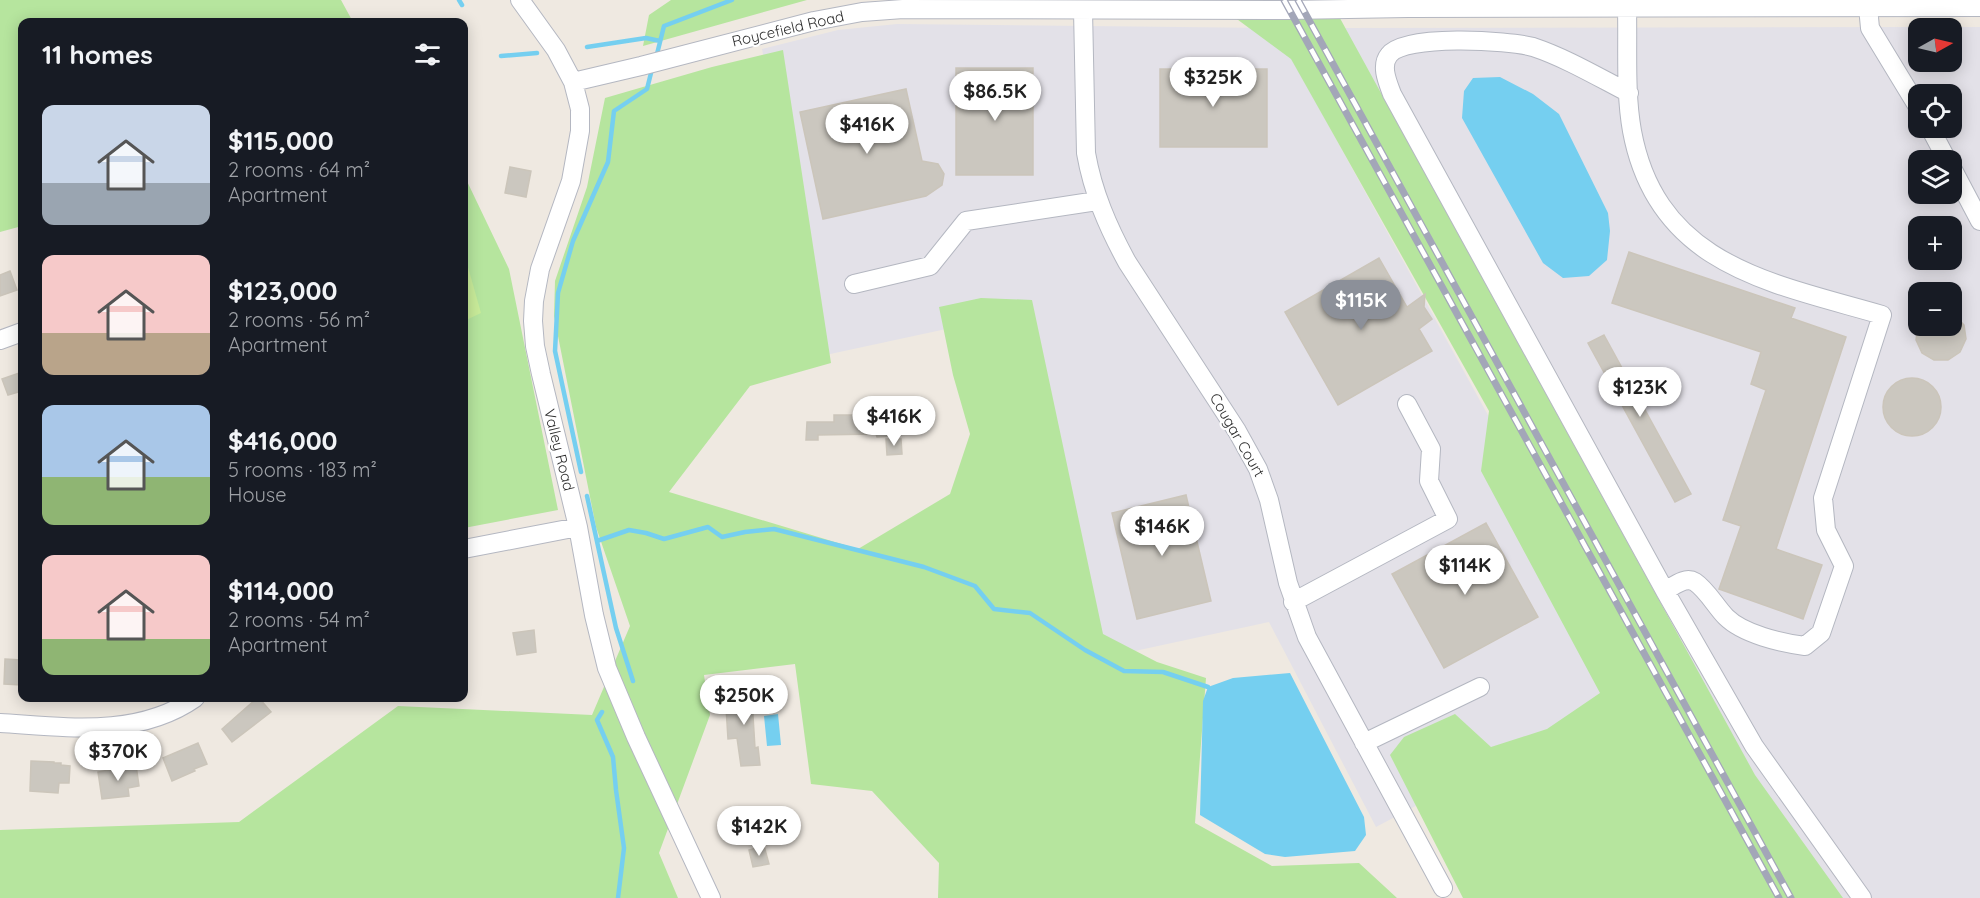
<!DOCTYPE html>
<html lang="en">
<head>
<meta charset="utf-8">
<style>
	:root { --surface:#171b24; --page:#242831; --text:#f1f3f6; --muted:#9ea1a6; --accent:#8c9099 }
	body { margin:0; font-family:Quicksand,sans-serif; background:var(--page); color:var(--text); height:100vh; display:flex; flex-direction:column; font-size:22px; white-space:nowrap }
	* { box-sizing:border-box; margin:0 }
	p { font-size:20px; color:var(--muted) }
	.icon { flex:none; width:33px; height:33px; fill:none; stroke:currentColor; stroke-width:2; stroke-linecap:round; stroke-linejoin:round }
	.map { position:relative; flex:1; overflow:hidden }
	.sheet { position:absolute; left:18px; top:18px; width:450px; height:684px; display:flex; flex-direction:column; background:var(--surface); border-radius:12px; box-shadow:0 3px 15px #0003 }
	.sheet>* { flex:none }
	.needle { width:39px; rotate:82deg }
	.fabs { position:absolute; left:1908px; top:18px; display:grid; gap:12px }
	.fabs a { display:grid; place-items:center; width:54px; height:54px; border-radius:12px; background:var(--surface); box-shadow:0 3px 15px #0003; font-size:30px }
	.price { position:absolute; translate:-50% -51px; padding:0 14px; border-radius:21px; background:#fff; color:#222; font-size:20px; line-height:39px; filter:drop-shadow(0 2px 3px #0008) }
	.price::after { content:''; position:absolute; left:50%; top:36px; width:18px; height:14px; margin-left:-9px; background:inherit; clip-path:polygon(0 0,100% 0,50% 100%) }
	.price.current { background:var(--accent); color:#fff }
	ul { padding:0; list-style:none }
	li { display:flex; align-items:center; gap:18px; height:150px; padding:0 24px }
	li span { display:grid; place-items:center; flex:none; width:168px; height:120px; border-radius:12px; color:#555 }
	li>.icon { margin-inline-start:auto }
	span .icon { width:72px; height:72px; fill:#fffc; stroke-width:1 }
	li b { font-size:26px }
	h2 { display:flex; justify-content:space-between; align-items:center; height:72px; padding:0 24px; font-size:26px }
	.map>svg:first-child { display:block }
	.industrial { fill:#e3e1e8; fill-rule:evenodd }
	.green { fill:#b6e59e }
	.pitch { fill:#c9ec9a }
	.water { fill:#75cff0 }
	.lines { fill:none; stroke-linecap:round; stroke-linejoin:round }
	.stream { stroke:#75cff0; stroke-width:4.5 }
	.building { fill:#cbc7bf; stroke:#cbc5ba; stroke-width:1.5 }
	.minor-casing { stroke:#b4b7c1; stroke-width:20 }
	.minor { stroke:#fff; stroke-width:18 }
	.rail-casing { stroke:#a3a6b8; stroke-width:7 }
	.rail { stroke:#fff; stroke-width:4.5; stroke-dasharray:14; stroke-linecap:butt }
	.labels { text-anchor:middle; stroke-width:4.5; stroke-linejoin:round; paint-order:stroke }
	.street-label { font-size:15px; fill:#2e2e2e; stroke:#fff }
</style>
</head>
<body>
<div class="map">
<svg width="1980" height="898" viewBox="0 0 1980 898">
	<rect width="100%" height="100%" fill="#efe9e1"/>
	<!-- industrial -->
	<path class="industrial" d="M897,24L1275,28L1638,688L1376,827L1269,622L1107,657L1029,311L821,356L762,49L838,30Z
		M1909,27H1980V898H1820L1341,28ZM1918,28H1952V62H1918ZM1918,94H1952V128H1918ZM1918,160H1952V194H1918ZM1918,226H1952V260H1918ZM1918,292H1952V326H1918Z"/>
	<!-- green -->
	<path class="green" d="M0,0H341L353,22H22V226L0,232Z
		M671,0H807L643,46L649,15Z
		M1224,0H1330L1755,775L1843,898H1463L1390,755L1404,737L1455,714L1491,747L1547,729L1600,693L1481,471L1489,411L1291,59L1226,11Z
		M783,50L831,363L750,386L669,492L858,549L950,494L970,434L953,375L939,307L981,298L1032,300L1103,634L1157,662L1206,678L1195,823L1272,866L1359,863L1397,898H938L939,863L872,791L811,784L795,664L704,675L710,715L659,853L678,898H0V830L239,822L398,706L592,715L630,626L596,527L554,316L555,281L587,187L605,98L712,67Z
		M464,175L509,269L558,510L464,528Z"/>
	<!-- pitch -->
	<path class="pitch" d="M464,253L481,313L464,321Z"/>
	<!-- water -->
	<path class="water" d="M1500,77L1533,94L1559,114L1608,213L1610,231L1607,260L1589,276L1563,278L1543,263L1462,118L1464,91L1473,78Z
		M1290,673L1364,817L1366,835L1355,851L1285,857L1265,854L1200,815L1203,701L1208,687L1233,678Z
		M778,714L781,745L767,746L764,716Z"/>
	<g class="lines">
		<!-- stream -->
		<path class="stream" d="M459,0L462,5
			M587,47L646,38L660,41
			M501,56L537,53
			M656,58L664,26L732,0
			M581,472L555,351L558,293L573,241L608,162L614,111L647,89L652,69
			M587,496L616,628L633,681
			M597,541L629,530L646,533L664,539L708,527L722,537L745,532L774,529L924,567L975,586L994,609L1030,613L1085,650L1124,671L1163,672L1208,687
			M602,712L597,720L613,757L616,790L624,848L618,898"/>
	</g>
	<!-- building -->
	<path class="building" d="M956,68H1033V175H956Z
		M1160,69H1267V147H1160Z
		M906,89L922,161L938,164L944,174L942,185L926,196L823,219L800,112Z
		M510,167L531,171L526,197L505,193Z
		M1629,252L1795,308L1791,318L1846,337L1776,549L1822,565L1803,619L1719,589L1741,526L1723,520L1766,390L1751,384L1761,352L1612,303Z
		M1379,258L1407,307L1425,294L1424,307L1432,319L1419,329L1432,351L1338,405L1285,312Z
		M10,271L17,290L0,296V275Z
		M1952,312L1964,325L1966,339L1960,352L1948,360H1934L1922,353L1916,340L1918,326H1952Z
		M1604,335L1691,494L1675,502L1588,343Z
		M22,372V391L8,395L2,379Z
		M1883 407a29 29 0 1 1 58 0a29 29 0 1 1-58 0Z
		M834,415H874V422L892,420L894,436L877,437L876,434L818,435V440H806L807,422H834Z
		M886,439H901L902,454L887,455Z
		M1186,495L1211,601L1137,619L1112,513Z
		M1486,523L1538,617L1444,668L1392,574Z
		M534,630L536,652L517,655L513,633Z
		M5,659L21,660L20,664H22L21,685L4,684Z
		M756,689L757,703L753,704V716L755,748L758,747L760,765L741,766L737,738L728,739L726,707H734L733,690Z
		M257,698H259L271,712L232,742L222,729Z
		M198,743L207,764L194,769L195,771L172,781L163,758Z
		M31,761L54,762V763H61V765L70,766L69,783H59L58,793L30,791Z
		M136,765L139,786L128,788L129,796L102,799L98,772Z
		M764,846L769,864L753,867L749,850Z"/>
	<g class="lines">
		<defs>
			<path id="minor" d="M520,0L556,50L573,82L580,109V131L571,181L540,269L534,301L533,321L535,346L541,374L578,527L594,615L607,668L636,737L711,898
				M1868,7L1870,28L1918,107
				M1627,9C1628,49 1625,92 1632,131C1657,266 1772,283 1882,315L1823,498L1826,530L1844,566L1821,633L1805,646C1781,643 1743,634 1726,617C1716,607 1707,590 1695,582C1685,576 1674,586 1665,591L1392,94C1388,83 1380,66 1389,55C1404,34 1508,40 1533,47C1566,58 1598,77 1629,93
				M1083,10L1086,153C1093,193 1108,227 1127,262L1237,431L1258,469L1269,500L1288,583L1307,637L1443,888
				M573,82L641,66L814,21L862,12L903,9L1289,10L1408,8L1980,7
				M1930,128L1947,160
				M1952,168L1980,221
				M854,284L930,266L966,221L1097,201
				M0,340L22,332
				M464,549L578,527
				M1665,591L1754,746L1862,898
				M1293,602L1448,519L1429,481L1431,449L1407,404
				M0,723C65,727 138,738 195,698
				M1364,743L1480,687"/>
		</defs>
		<!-- minor casing -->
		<use href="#minor" class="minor-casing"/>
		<!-- minor -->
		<use href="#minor" class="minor"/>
		<defs>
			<path id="rail" d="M1284,0L1779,898
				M1298,0L1791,898"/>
		</defs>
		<!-- rail casing -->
		<use href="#rail" class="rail-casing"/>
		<!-- rail -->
		<use href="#rail" class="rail"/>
	</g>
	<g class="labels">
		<!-- street labels -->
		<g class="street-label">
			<text transform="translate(788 29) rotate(-13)" y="5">Roycefield Road</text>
			<text transform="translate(1237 435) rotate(60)" y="5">Cougar Court</text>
			<text transform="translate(559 450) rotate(76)" y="5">Valley Road</text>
		</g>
	</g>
</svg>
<div class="fabs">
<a><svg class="needle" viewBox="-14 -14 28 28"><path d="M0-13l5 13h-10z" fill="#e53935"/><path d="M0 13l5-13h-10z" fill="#9ea1a6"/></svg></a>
<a><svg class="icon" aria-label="locate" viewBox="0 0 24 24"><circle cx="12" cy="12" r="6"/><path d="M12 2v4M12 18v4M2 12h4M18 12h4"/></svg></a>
<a><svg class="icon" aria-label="layers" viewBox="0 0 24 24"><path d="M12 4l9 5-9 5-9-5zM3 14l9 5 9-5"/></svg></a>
<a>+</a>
<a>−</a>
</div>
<b class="price" style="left:1213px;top:108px">$325K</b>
<b class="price" style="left:995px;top:122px">$86.5K</b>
<b class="price" style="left:867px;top:155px">$416K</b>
<b class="price current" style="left:1361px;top:331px">$115K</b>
<b class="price" style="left:1640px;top:418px">$123K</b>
<b class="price" style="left:894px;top:447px">$416K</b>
<b class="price" style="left:1162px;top:557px">$146K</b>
<b class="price" style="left:1465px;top:596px">$114K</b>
<b class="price" style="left:744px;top:726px">$250K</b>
<b class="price" style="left:118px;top:782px">$370K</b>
<b class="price" style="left:759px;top:857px">$142K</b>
<section class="sheet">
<h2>11 homes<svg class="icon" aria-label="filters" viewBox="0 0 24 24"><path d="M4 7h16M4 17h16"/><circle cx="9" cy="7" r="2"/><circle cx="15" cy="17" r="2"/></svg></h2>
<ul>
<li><span style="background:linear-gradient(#c9d6e8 65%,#9aa5b1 0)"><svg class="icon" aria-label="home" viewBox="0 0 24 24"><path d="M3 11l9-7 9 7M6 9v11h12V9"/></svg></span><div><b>$115,000</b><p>2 rooms · 64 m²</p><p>Apartment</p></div></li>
<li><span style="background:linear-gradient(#f6c9c9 65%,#b9a48a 0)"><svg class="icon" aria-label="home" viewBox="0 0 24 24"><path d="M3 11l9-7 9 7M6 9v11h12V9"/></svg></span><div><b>$123,000</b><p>2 rooms · 56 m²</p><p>Apartment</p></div></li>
<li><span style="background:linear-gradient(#a9c7e8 60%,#8fb573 0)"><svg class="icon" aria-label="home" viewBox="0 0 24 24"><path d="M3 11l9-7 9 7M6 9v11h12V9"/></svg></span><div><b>$416,000</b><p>5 rooms · 183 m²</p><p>House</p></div></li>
<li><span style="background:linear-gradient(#f6c9c9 70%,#8fb573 0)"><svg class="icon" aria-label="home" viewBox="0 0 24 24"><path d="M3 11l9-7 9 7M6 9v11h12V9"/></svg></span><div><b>$114,000</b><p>2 rooms · 54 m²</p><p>Apartment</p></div></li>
</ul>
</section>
</div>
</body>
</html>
